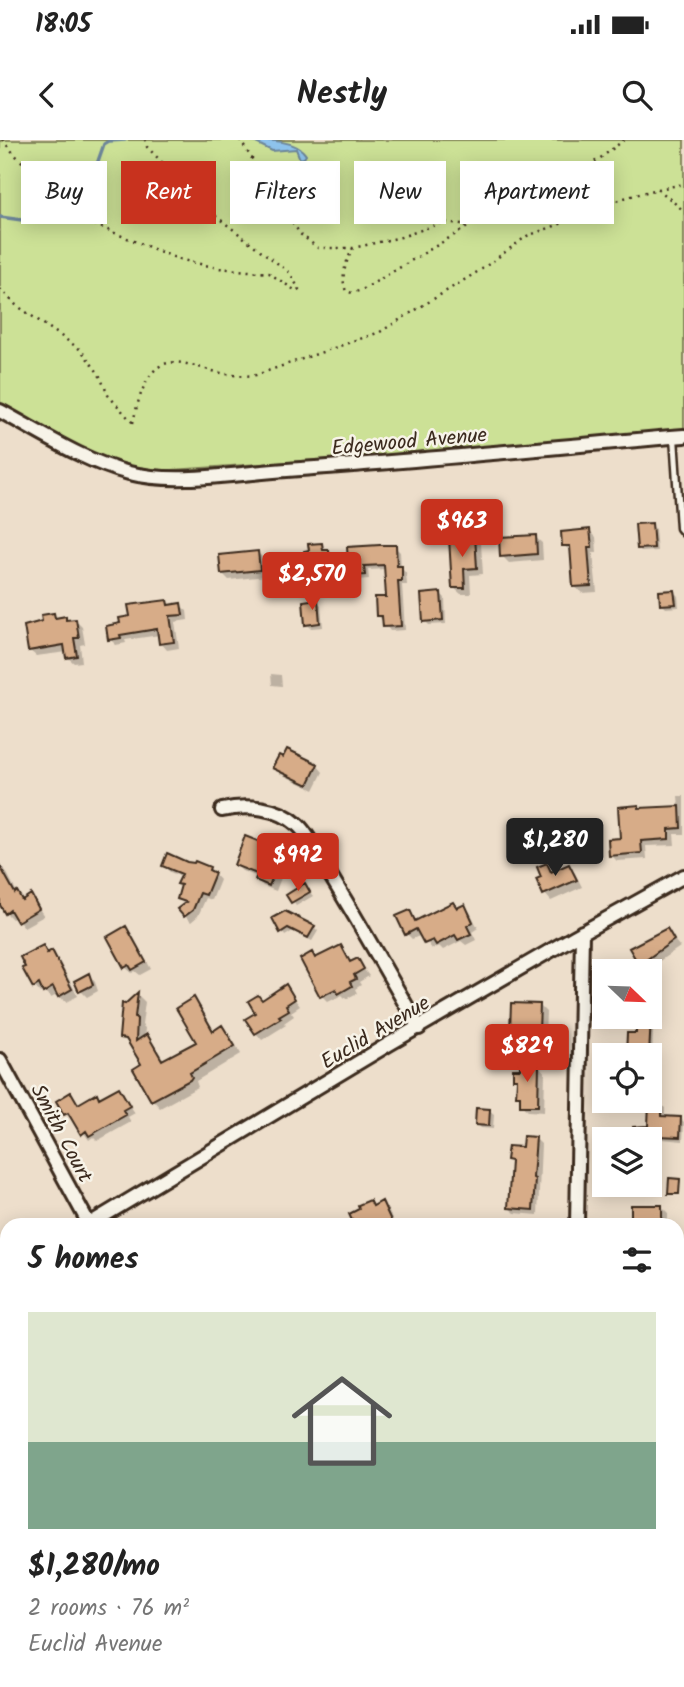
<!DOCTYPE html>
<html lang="en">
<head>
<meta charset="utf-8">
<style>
	:root { --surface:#fff; --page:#f6f6f6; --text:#222; --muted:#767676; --accent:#c8321e }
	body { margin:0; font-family:Kalam,sans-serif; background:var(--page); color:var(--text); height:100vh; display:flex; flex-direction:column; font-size:26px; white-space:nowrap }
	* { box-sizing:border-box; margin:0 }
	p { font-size:23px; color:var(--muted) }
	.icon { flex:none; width:38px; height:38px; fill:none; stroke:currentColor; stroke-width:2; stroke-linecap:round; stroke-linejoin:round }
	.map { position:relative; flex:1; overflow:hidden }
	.panel { position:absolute; left:0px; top:1078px; width:684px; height:469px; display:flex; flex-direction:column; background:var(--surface); border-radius:21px 21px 0 0; box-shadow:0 4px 18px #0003 }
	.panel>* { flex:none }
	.hud { position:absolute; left:21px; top:21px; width:642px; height:63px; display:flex; gap:14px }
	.needle { width:46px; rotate:113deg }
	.buttons { position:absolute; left:592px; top:819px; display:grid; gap:14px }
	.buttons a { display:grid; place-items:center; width:70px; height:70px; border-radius:0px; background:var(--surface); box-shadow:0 4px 18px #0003; font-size:35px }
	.price { position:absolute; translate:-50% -60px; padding:0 16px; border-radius:7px; background:var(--accent); color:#fff; font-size:23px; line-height:46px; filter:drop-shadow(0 2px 4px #0008) }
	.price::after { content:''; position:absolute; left:50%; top:42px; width:21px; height:16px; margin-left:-10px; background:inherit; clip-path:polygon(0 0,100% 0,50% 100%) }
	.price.active { background:#222; color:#fff }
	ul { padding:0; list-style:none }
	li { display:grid; align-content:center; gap:14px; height:371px; padding:0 28px }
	li span { display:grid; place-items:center; height:217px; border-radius:0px; color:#555 }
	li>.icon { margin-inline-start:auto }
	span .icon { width:126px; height:126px; fill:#fffc; stroke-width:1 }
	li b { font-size:30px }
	h2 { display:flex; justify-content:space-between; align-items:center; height:84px; padding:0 28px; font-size:30px }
	.tag { padding:0 24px; border-radius:0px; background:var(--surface); box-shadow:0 4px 18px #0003; font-size:24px; line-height:63px }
	.tag.active { background:var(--accent); color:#fff }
	.status { display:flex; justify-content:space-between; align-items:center; height:49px; padding:0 35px; background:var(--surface); direction:ltr }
	.status svg { height:19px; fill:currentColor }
	header { display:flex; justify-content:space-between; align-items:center; height:91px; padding:0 28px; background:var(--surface); font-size:32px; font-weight:600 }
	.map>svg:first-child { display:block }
	.green { fill:#cce196; stroke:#84865a; stroke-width:2 }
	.water { fill:#8ec3ec; stroke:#6d869a; stroke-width:2 }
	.shadow { fill:#0003 }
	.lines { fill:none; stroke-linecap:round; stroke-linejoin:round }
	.stream { stroke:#6d869a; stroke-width:3.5 }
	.building { fill:#d7ac88; stroke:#3b2a1e; stroke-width:2 }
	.service-casing { stroke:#3b2a1e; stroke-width:11 }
	.minor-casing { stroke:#3b2a1e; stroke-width:18 }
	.path { stroke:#3b2a1e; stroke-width:2.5; stroke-dasharray:2 5; stroke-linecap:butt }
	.service { stroke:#f7f3e8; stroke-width:6 }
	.minor { stroke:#f7f3e8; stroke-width:12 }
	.labels { text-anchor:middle; stroke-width:5; stroke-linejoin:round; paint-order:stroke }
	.street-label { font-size:21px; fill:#3b2a1e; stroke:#f7f3e8 }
</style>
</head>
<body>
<div class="status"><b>18:05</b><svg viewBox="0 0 49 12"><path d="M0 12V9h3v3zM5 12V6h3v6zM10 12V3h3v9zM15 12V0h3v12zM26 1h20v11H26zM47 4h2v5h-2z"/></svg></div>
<header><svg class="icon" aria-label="back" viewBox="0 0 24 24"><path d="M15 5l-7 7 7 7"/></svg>Nestly<svg class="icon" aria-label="search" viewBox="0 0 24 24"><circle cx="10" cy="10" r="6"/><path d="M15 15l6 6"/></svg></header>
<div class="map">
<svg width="684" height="1547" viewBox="0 0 684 1547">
	<rect width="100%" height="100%" fill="#eddecb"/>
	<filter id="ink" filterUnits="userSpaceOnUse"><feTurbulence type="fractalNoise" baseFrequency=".0143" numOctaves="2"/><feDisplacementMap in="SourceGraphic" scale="14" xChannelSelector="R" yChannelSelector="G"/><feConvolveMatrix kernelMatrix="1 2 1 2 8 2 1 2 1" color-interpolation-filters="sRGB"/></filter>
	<g filter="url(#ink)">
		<!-- green -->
		<path class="green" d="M0,0H684V295L128,333L0,268Z"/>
		<!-- water -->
		<path class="water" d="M250,0C268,0 297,0 306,15L304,18L300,19L296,9L272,11Z"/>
		<!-- shadow -->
		<path class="shadow" d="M651,385L655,389L657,411L642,412L638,408Z
			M590,391L596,397L597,413H593L597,452L582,453L575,447L572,412L564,406Z
			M535,397L542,403L543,420L509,423L502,416Z
			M474,398L481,404L483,434L470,435L471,454H461L454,448Z
			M322,405L334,418L336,443L314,445L308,439Z
			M395,407L400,412L401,428L406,433L407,445H402L405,490L390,491L378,475L388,458L386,429L368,430L369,439L356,440L351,435L349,409Z
			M258,413L264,419L266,436L229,440L223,434Z
			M674,452L678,456L679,467L666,468L662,464Z
			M441,454L445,458L446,484L429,485L425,481Z
			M317,461L321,465L323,487L311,488L307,484Z
			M166,462L171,466L180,465L187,471L188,480L175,482L179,508L167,510L161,503L160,495L125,500L126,503L116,505L110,499L122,485L132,478Z
			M53,475L57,479L65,478L69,482L76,481L82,487L85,504L80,505L82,522L74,523L67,517V512L36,516L29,510L44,482Z
			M271,534L281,535L282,546L272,545Z
			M317,625L323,632L314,650L281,634L274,628Z
			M678,656H684V694H674L675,705L646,706L647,719L617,721L611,715L622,700L679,668Z
			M282,713L288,719L276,751L263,746L257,739L258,737L242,731L236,725Z
			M187,723L209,728L220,740L212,760L206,758L198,776L191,782L185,776L186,765L179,759L182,747L179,744L182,737L170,732L164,726Z
			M0,725L6,731L17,753L24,760L31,757L44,776L24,787L16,777L12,779L0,767Z
			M547,725L553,731L569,726L575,733L582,747L551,761L545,754L538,740L543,737Z
			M305,746L313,756L296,766L288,755Z
			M453,764L458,769L464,766L470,772L478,788L472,792L476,800L466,805L461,801L443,810L439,806L432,809L422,795L412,799L406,793L409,772L417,782Z
			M274,779L314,787L318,791L312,801L293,791L285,796Z
			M126,788L132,794L151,829L140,835L135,831L132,833L125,827Z
			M666,790L680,807L646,830L640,823Z
			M43,807L58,819L78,856L66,862L57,855L51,858L44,851L40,853L34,846Z
			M340,807L352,823L357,820L369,836L359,842L361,845L355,849L357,853L346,859L342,855L328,862L322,856L312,815L317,820Z
			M89,835L95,842L98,851L87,857L81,851Z
			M285,847L300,866L291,872L294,876L284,883L286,885L262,900L256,893L258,874L262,861Z
			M649,852H656L660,856V867H654L652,923L657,928L656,935H653L652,963L661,964L665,968V978H680L684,982L683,1001L661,999L662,1003H654V1013H649V999H635V988H650V970H637L633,966V961H649V915H628L629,895H638V877H649Z
			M138,855L145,862L142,885L145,888L144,898L147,896L154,904L164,920L198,903L193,860L201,867L215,892L222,887L230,895L241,914L196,941L198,947L160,968L153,960L143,925L132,905L121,897L125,866Z
			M540,866L546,872L545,898L518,897L511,890Z
			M539,926L545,933L544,972L528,971L521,965L522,959L518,955V941L515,938Z
			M119,949L135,973L128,977L131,982L97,1001L93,997L89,1000L74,979L72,980L66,974L71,955L80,965L100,960Z
			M489,970L494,974L493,989L481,988L477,984Z
			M536,999L541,1004L538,1075L515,1073L509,1068L512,1024L508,1020Z
			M370,1062L375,1067L382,1063L388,1070L395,1085H356Z
			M662,1067L668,1073V1085H631Z
			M677,1117L680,1120L679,1146L677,1145Z
			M677,1187L684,1192V1202L677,1203Z
			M679,1298H684V1365H677Z
			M0,1324L7,1333L0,1339Z
			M0,1345L4,1351L7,1349V1378L2,1381L0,1379Z
			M677,1391L684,1394V1413H677Z
			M684,1490V1501L680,1493Z
			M93,1540H115L123,1547H97Z
			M258,1540H279L282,1545L263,1547Z
			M426,1540H449V1547H426Z
			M630,1540H644V1543L633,1542Z
			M256,1542L260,1547H248Z"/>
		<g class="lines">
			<!-- stream -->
			<path class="stream" d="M0,77L22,80L84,49L90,44L104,4L109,1L125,0"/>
		</g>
		<!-- building -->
		<path class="building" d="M652,383L654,408L637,409L635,384Z
			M590,389L592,407H588L591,446L573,447L570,406H562L561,392Z
			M536,395L537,414L500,417L499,397Z
			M475,396L477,428L464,429L465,448H452L449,398Z
			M322,403L323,410H329L331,437L306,439L304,411L309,410L308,404Z
			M380,405H396L397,426H402V441H398L401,486L383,487L382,476H376L375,457H386L384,425L364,426L365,435L349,436L347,407Z
			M258,411L260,430L221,434L219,415Z
			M674,450L676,464L660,465L659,451Z
			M441,452L443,480L423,482L421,454Z
			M318,459L320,483L305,485L303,461Z
			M167,460L168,465L181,463L183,475L170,476L174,502L159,504L157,489L120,495L121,498L108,500L106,486L120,483L119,478L130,476L128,465Z
			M54,473L55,478L66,476V480L76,479L79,498H74L77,516L66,518L64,505L28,511L24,486L42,481L41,475Z
			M287,609L318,624L308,645L272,628L279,615L283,617Z
			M639,665V668L680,666L681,688L669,689V699L641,701L642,713L609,716L608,699L620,698L618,667Z
			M245,696L283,711L269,746L255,740L257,734L234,725Z
			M167,713L187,722L194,723L195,721L210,727L209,730L215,733L206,755L200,753L193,770L184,777L177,769L186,762L177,759L181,745L177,744L182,734L162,726Z
			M547,723L551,732L569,724L577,740L543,755L536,739L541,737L537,727Z
			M0,726L15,753L17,751L22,760L31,754L39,769L17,782L10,770L5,774L0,765Z
			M305,743L310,752L291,763L286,755Z
			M453,762L457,768L465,764L473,782L467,786L471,794L458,800L455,795L436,805L433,800L424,804L416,789L405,795L396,776L410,770L415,781Z
			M285,771L315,786L308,798L288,788L280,793L272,778Z
			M126,786L146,822L132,830L129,825L124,828L107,797Z
			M667,788L674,800L639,825L629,808Z
			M43,805L47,813L52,810L72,849L58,857L53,847L43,853L39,844L33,848L22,828L25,827L20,817Z
			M341,805L350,822L358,818L364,829L354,835L356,839L350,842L352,846L338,854L336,849L320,857L300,819L312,812L315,818Z
			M89,833L93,845L79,852L74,841Z
			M286,844L295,859L286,865L289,870L279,876L281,878L255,894L245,879L255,873L248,861L258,855L262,860Z
			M138,852L135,877L137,879L136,901L147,894L162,920L196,902L176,868L194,857L213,891L222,885L235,906L190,933L192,937L190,940L151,961L133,929L141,924L126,899L119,898L122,863L125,864Z
			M511,863L540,864L539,892L510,891Z
			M636,877H651L649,915H626L627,893H636Z
			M520,924L539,925L538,966H520V956H516L517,939H513V929H520Z
			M119,947L130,966L123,970L126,975L89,996L86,991L81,995L68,973L64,975L56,961L71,952L78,964L97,953L99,958Z
			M649,962H661V976L681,977L680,997L658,996V999H633V987L648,986Z
			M476,968L490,969L489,986L475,985Z
			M523,996L536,997L533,1038L535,1039L533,1070L508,1068L511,1021L506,1020L508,1006L522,1007Z
			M669,1038L680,1039L679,1054H668Z
			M370,1060L373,1066L382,1061L393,1085H354L349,1074L359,1069L358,1065Z
			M631,1065H662V1085H631Z"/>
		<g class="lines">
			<defs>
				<path id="service" d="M674,297L680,388L684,393"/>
				<path id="minor" d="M0,271C41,293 83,321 129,333C176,345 238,333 287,330C420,321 552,307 684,296
					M222,670C247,664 278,667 298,685C310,696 318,716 327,730C359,782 389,835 419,888
					M0,920L89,1084
					M88,1085L389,904L574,797L684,736
					M577,1085L582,792
					M0,1219L7,1171
					M0,1233L7,1244
					M677,1534L684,1531
					M175,1540L179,1547
					M570,1547V1540
					M654,1547L667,1540"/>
			</defs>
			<!-- service casing -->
			<use href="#service" class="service-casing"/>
			<!-- minor casing -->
			<use href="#minor" class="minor-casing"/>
			<!-- path -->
			<path class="path" d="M2,0L18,18L56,54
				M240,0L300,94L318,108H353L401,97L444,82L470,85
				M658,49L684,44
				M64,68L76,77L178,119L218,128L269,133L296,151L299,149L290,133L213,74L147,7L145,0
				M353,108C346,122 340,137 346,151L352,153L362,150L471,85L515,52L574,32L598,20L624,0
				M0,149L16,165L81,210L99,234L108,255L133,283
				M133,283C155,178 193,243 256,235L380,192L482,129L527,96L588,74L624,58L658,49L684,71"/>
			<!-- service -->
			<use href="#service" class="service"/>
			<!-- minor -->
			<use href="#minor" class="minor"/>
		</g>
	</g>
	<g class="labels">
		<!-- street labels -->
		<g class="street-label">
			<text transform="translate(409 301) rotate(-5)" y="7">Edgewood Avenue</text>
			<text transform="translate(375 892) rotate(-31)" y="7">Euclid Avenue</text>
			<text transform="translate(62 993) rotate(62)" y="7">Smith Court</text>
		</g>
	</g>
</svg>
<div class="buttons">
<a><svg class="needle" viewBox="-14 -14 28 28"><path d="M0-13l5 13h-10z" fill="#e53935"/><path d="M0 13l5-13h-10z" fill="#767676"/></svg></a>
<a><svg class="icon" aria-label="locate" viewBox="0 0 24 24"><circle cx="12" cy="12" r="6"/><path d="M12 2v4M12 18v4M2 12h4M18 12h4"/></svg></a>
<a><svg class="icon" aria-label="layers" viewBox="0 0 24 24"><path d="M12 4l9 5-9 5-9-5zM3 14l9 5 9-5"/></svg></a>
</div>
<b class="price" style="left:462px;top:419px">$963</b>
<b class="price" style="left:312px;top:472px">$2,570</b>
<b class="price active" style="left:555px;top:738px">$1,280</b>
<b class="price" style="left:298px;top:753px">$992</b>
<b class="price" style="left:527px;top:944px">$829</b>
<div class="hud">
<a class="tag">Buy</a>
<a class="tag active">Rent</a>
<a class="tag">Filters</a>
<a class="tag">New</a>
<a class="tag">Apartment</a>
</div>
<section class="panel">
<h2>5 homes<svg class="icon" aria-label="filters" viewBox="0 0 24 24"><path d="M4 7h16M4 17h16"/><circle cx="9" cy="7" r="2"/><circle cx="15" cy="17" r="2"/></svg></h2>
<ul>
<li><span style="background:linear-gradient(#dfe7d0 60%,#7fa58c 0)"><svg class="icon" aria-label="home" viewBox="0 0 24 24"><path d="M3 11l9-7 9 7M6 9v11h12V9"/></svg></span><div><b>$1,280/mo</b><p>2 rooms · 76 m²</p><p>Euclid Avenue</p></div></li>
</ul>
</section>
</div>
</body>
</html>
